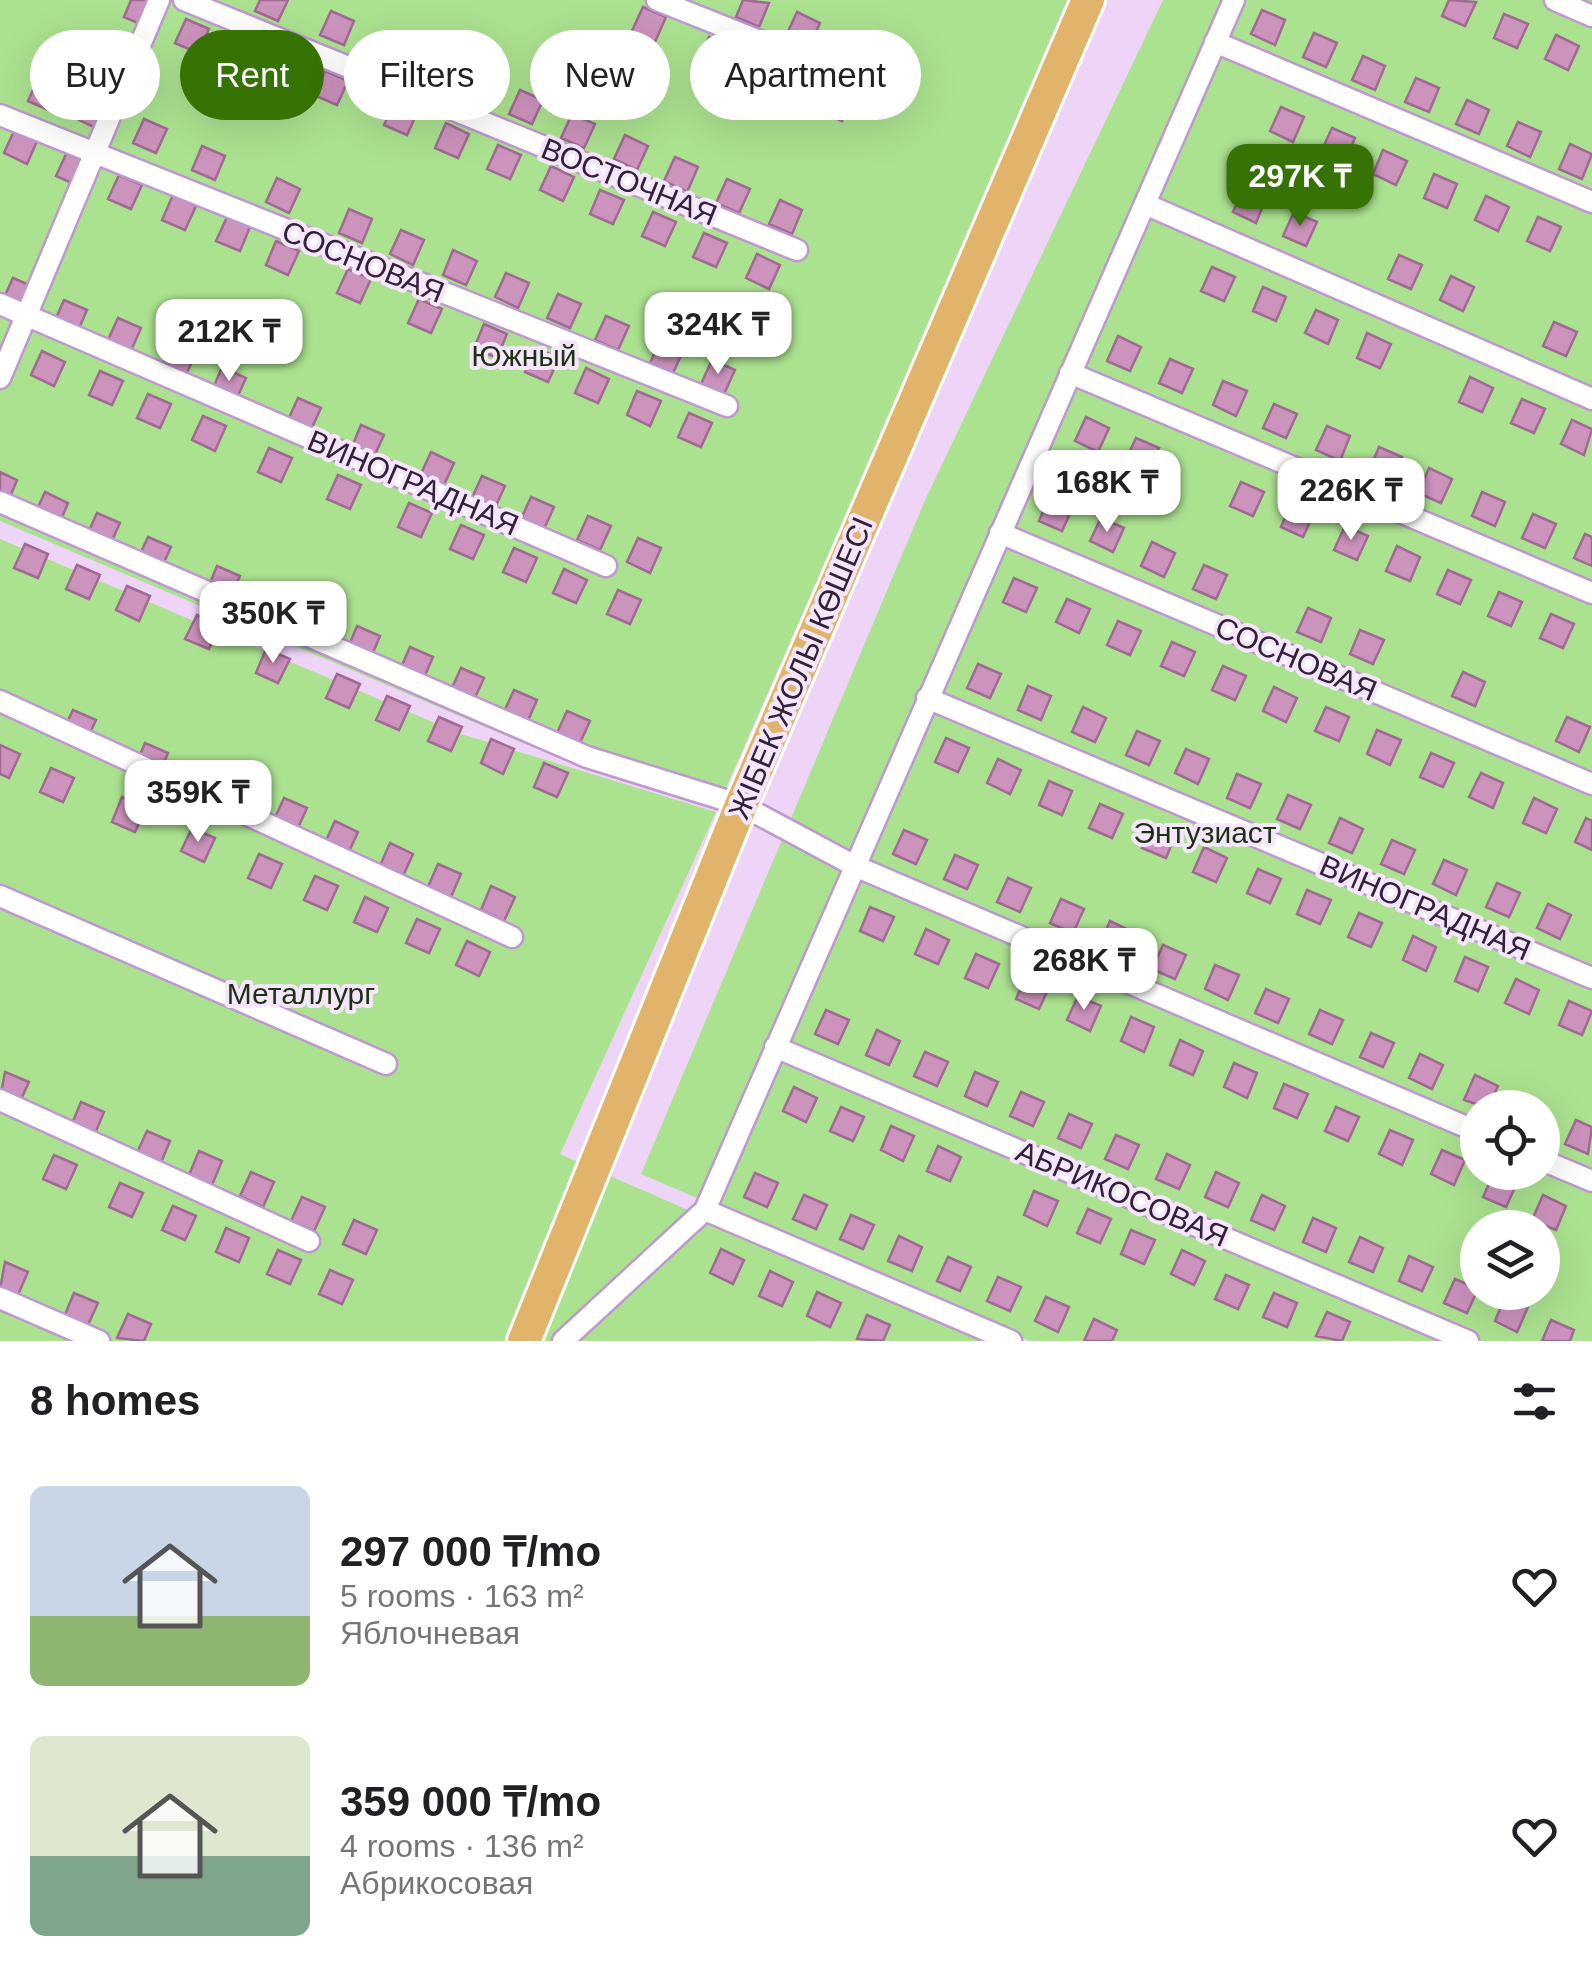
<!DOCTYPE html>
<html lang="en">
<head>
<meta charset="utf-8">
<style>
	:root { --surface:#fff; --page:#f2f2f2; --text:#202124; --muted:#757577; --accent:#377204 }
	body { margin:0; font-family:Helvetica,sans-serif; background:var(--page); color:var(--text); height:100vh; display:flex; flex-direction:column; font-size:38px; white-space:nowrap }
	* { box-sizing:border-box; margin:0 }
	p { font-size:32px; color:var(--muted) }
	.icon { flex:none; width:55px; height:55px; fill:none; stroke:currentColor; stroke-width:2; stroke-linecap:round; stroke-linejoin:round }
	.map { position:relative; height:1341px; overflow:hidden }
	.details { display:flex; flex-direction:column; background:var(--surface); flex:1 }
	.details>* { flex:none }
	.top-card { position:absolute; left:30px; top:30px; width:1000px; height:90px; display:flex; gap:20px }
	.buttons { position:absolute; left:1460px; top:1090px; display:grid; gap:20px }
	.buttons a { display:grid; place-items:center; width:100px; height:100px; border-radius:50%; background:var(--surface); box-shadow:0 10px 40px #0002; font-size:50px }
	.price { position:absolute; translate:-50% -85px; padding:0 22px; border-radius:20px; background:#fff; color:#222; font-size:32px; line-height:65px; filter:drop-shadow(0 2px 5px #0008) }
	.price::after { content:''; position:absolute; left:50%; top:60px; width:30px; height:22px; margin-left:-15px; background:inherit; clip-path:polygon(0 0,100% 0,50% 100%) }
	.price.selected { background:var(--accent); color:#fff }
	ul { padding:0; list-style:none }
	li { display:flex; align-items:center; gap:30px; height:250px; padding:0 30px }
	li span { display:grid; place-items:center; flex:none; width:280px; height:200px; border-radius:15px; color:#555 }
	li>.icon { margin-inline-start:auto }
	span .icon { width:120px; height:120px; fill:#fffc; stroke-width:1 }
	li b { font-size:42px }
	h2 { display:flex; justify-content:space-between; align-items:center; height:120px; padding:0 30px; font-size:42px }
	.tag { padding:0 35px; border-radius:45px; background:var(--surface); box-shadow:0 10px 40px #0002; font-size:35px; line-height:90px }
	.tag.selected { background:var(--accent); color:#fff }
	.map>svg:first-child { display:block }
	.green { fill:#abe290; fill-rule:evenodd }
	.building { fill:#cc93bd; stroke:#a06a93; stroke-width:2.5 }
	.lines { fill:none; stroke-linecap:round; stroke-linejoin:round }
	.minor-casing { stroke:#bf98cf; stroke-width:25 }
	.trunk-casing { stroke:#fff; stroke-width:38 }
	.minor { stroke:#fff; stroke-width:20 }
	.trunk { stroke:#e2b46b; stroke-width:32 }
	.labels { text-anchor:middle; stroke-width:8; stroke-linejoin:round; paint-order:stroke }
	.street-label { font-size:30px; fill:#322238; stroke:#f6e6fd }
	.park-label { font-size:30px; fill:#1c3211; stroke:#f6e6fd }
</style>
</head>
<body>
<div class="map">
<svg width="1592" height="1341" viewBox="0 0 1592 1341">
	<rect width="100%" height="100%" fill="#eed5f8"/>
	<!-- green -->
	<path class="green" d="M0,0H1073L719,804L523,743L0,521Z
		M1163,0H1592V1341H1029L641,1174L926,498ZM1478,1108H1542V1172H1478ZM1478,1228H1542V1292H1478Z
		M0,539L461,734L716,812L560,1154L988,1341H0Z"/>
	<!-- building -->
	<path class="building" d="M131,0H150L147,27L124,17Z
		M260,0H288L278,21L255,11Z
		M743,0L769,3L759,27L736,17Z
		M1449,0L1476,2L1465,26L1442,16Z
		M643,7L666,17L655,42L632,31Z
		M1262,10L1285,20L1275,45L1251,34Z
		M331,11L354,21L344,45L320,35Z
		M797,12L820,23L809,47L786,36Z
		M1504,14L1528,24L1517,48L1494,38Z
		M186,19L209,29L198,53L175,43Z
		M1314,33L1337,43L1326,67L1303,57Z
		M851,34L874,44L863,69L840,58Z
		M1556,35L1579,46L1568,70L1545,59Z
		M709,37L732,47L721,71L698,61Z
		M396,39L419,50L408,74L385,63Z
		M250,43L273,53L262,77L240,67Z
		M1363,56L1385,66L1375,90L1352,80Z
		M768,61L791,71L781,95L757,85Z
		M325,71L348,81L337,105L314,95Z
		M468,72L491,82L480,106L457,96Z
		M39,76L62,87L51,111L28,101Z
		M1416,78L1439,88L1429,112L1405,102Z
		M830,86L853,97L842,121L819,111Z
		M520,90L543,100L532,124L509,114Z
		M90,96L113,107L102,131L79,120Z
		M1467,100L1489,110L1479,134L1456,124Z
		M395,101L418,111L407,135L384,125Z
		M1281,107L1304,117L1293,142L1270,131Z
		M572,114L595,124L584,148L561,138Z
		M144,119L167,129L156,153L133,143Z
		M1518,122L1541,132L1530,157L1507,146Z
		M446,123L469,134L458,158L435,148Z
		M1332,128L1355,138L1344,162L1321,152Z
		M15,129L38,139L27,164L4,153Z
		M625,135L648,146L637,170L614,159Z
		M1570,144L1592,154L1582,179L1559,169Z
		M498,145L521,155L510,179L487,169Z
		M202,146L225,156L215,180L192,170Z
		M1383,150L1407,161L1396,185L1373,174Z
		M67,152L90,162L79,186L56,176Z
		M675,157L698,167L687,192L664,181Z
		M551,166L574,177L563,201L540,190Z
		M1434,174L1457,184L1447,208L1424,198Z
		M119,175L142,185L131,209L108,199Z
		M277,178L300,189L289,213L266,202Z
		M727,179L750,189L739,213L716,203Z
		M1244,188L1266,198L1256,223L1233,212Z
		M600,190L624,200L613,224L590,214Z
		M173,195L196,206L185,230L162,220Z
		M1486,196L1509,207L1498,231L1475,220Z
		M780,200L802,210L792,234L769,224Z
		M349,209L372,219L362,243L339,233Z
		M653,212L676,222L665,246L642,236Z
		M1294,212L1317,222L1306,246L1283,236Z
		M227,217L250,227L240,251L216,241Z
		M1538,217L1561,227L1550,251L1527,241Z
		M401,230L424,240L413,265L390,254Z
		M704,233L727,243L716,267L693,257Z
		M276,241L299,251L288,275L266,265Z
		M453,250L477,261L466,285L443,275Z
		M757,254L780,265L769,289L746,278Z
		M1399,255L1422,265L1411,289L1388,279Z
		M1212,267L1235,277L1224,301L1201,291Z
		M348,269L371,279L360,303L337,293Z
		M506,273L529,283L518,308L495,297Z
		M1451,276L1474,287L1463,311L1440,300Z
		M13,278L36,288L25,312L2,302Z
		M1263,287L1286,297L1276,321L1253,311Z
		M558,294L581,304L570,328L547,318Z
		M419,299L442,309L431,333L408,323Z
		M64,300L87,310L76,335L53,325Z
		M1316,310L1338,320L1328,344L1305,333Z
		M606,316L629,326L618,350L595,340Z
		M118,318L141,328L130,353L107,342Z
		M1554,322L1577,332L1566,356L1543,346Z
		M484,324L507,334L497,358L474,348Z
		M1367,333L1391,344L1380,368L1357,358Z
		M1118,336L1141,347L1130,371L1107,361Z
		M661,338L684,349L673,373L650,363Z
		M172,344L195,355L184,379L161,369Z
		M536,348L559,358L548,382L525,372Z
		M42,351L65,362L54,386L31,375Z
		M1170,359L1193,369L1182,393L1159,383Z
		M712,360L735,370L724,394L701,384Z
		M222,367L246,378L235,402L212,391Z
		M586,368L609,379L598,403L575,393Z
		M100,371L123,381L112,405L89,395Z
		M1470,377L1493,388L1482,412L1459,402Z
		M1223,381L1247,391L1236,416L1213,405Z
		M637,391L661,401L650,426L627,415Z
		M148,394L171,404L160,428L137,418Z
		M298,398L321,408L310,432L287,422Z
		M1522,399L1545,409L1534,433L1511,423Z
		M1274,404L1297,414L1286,438L1263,428Z
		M689,413L712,423L701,447L678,437Z
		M203,416L226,426L215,451L192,440Z
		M1086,417L1109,428L1098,452L1075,441Z
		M1572,420L1592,429L1584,455L1561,444Z
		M361,425L384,435L373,459L351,449Z
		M1327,426L1350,436L1340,461L1316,450Z
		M1136,438L1159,448L1148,472L1125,462Z
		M1379,447L1402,457L1392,481L1369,471Z
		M269,448L292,458L281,482L258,472Z
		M431,452L454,463L443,487L420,476Z
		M1429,468L1452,479L1441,503L1418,493Z
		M0,472L17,480L7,504L0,501Z
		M338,475L361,485L350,509L327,499Z
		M482,476L505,486L494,510L471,500Z
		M1241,482L1264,492L1253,516L1230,506Z
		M45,492L68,503L58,527L34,516Z
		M1482,492L1505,502L1495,526L1472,516Z
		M1049,496L1073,507L1062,531L1039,521Z
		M531,497L554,507L543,531L520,521Z
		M409,503L432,513L421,537L398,527Z
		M1291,503L1314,513L1303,537L1281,527Z
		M97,513L120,523L109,547L86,537Z
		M1533,514L1556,524L1545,548L1522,538Z
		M588,516L611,526L600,550L577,540Z
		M1101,518L1124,528L1113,552L1090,541Z
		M461,525L484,535L473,559L450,549Z
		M1345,526L1368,536L1357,560L1334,550Z
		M1585,534L1592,537V566L1574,558Z
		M148,537L171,547L160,571L137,561Z
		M638,538L661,548L650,573L627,562Z
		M1152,542L1175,553L1164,577L1141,566Z
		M25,544L48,554L38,578L14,568Z
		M1397,546L1420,557L1410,581L1386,571Z
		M514,548L537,558L526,582L503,572Z
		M77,565L100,575L89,599L66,589Z
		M1204,565L1227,575L1216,599L1193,589Z
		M217,566L240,576L229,600L207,590Z
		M564,569L587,580L576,603L553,593Z
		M1448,570L1471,580L1460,604L1437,594Z
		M1014,578L1037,588L1026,612L1003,602Z
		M127,586L150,596L139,621L116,610Z
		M618,590L641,600L630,624L607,614Z
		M1499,592L1522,602L1511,626L1488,616Z
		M281,593L304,603L293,628L270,618Z
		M1067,599L1090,609L1079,633L1056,622Z
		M1308,608L1331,618L1321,642L1297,632Z
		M1551,614L1574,624L1563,648L1540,638Z
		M197,615L219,625L209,649L185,639Z
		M1118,621L1141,631L1130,655L1107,645Z
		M357,626L380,636L370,660L347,650Z
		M1360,630L1384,640L1373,664L1350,654Z
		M1172,642L1195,652L1184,676L1161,666Z
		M410,647L433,657L422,682L399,672Z
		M266,649L290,659L278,683L256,673Z
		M978,664L1001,674L990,698L967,688Z
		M1223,666L1246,676L1235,700L1212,690Z
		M461,668L484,678L473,702L450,692Z
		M1463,672L1485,682L1475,706L1452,696Z
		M337,674L360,684L349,708L326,698Z
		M1028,686L1051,696L1041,720L1018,710Z
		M1274,687L1297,698L1286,722L1263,711Z
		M514,690L537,700L526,725L503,714Z
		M387,696L410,706L399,730L376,720Z
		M1083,707L1106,718L1095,742L1072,732Z
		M1326,707L1349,717L1339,741L1315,731Z
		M73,710L96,720L85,744L62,733Z
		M567,711L590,721L579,745L556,735Z
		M439,717L462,727L451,751L428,741Z
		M1567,717L1590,727L1579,752L1556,741Z
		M1377,730L1401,740L1390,765L1367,754Z
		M1137,731L1160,741L1149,765L1126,755Z
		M946,738L969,748L958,772L935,762Z
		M491,739L514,749L503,774L481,763Z
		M145,743L168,753L158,777L135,767Z
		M0,745L20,754L9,778L0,774Z
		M1186,749L1209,759L1198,784L1175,773Z
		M1431,753L1454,763L1443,787L1420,777Z
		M998,759L1021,770L1010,794L987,783Z
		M544,763L568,773L557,797L534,787Z
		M51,768L74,778L63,802L40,792Z
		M1481,773L1503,783L1493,808L1469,797Z
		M1237,774L1261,784L1250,808L1227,798Z
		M217,775L240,785L230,809L206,799Z
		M1049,781L1072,791L1062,815L1039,805Z
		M1288,795L1311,805L1300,829L1277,819Z
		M122,797L146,808L135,832L112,822Z
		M284,798L307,808L296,832L273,822Z
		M1534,798L1557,809L1546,833L1523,823Z
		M1100,804L1123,814L1112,838L1089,828Z
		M1340,818L1363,829L1352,853L1329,843Z
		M1586,818L1592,821V850L1575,842Z
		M335,821L358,832L347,856L324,845Z
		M1153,824L1176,834L1166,858L1142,848Z
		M192,828L215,838L204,862L181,851Z
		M904,830L927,840L916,864L893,854Z
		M1392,840L1415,850L1404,874L1381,864Z
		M390,843L413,854L402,878L379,868Z
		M1204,847L1227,858L1216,882L1193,872Z
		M259,854L282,864L271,888L248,878Z
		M955,855L978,865L967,889L944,879Z
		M1444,860L1467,870L1456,895L1433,884Z
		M438,864L461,874L450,899L427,889Z
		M1258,869L1281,879L1270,903L1247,893Z
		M315,876L338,886L327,910L304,900Z
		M1008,878L1031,888L1020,912L997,902Z
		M1497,883L1520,893L1509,917L1486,907Z
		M491,886L515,897L504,921L481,910Z
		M1307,890L1331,900L1320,924L1297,914Z
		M365,897L388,908L377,932L354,922Z
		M1061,899L1084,909L1073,933L1050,923Z
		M1548,904L1571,915L1560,939L1537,928Z
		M870,907L894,917L883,941L860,931Z
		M1359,913L1382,923L1371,947L1348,937Z
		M417,919L440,929L429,953L406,943Z
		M1110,921L1133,932L1123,956L1099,946Z
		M926,929L949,940L938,964L915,954Z
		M1413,936L1436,947L1426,971L1403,960Z
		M467,941L490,952L479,976L456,965Z
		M1163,945L1186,955L1175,979L1152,969Z
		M976,954L999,964L988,988L965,978Z
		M1465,957L1488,967L1478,991L1455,981Z
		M1215,965L1239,975L1228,1000L1205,989Z
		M1027,974L1050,985L1039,1009L1016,999Z
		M1516,979L1539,990L1529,1014L1505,1003Z
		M1266,989L1289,999L1278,1023L1255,1013Z
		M1078,996L1101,1006L1090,1031L1067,1020Z
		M1569,1001L1592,1011L1582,1035L1559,1025Z
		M826,1010L849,1020L838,1044L815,1034Z
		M1320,1010L1343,1020L1332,1044L1309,1034Z
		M1131,1017L1154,1027L1144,1052L1121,1041Z
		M877,1030L900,1041L889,1065L866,1055Z
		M1371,1033L1394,1043L1383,1067L1360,1057Z
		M1180,1040L1203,1051L1193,1075L1170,1065Z
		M925,1052L948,1062L937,1086L914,1076Z
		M1420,1054L1443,1065L1432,1089L1409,1078Z
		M1234,1063L1257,1073L1247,1098L1224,1087Z
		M5,1072L29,1082L18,1106L0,1098Z
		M975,1072L998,1082L987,1106L965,1096Z
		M1475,1075L1498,1086L1488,1108L1464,1100Z
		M1284,1084L1308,1094L1297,1118L1274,1108Z
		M794,1087L817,1098L806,1122L783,1111Z
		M1021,1092L1044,1102L1033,1126L1010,1116Z
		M81,1102L104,1112L94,1136L71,1126Z
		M841,1107L864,1117L853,1141L830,1131Z
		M1336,1107L1359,1117L1348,1141L1325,1131Z
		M1069,1114L1092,1124L1081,1148L1058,1138Z
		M1576,1120L1592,1127L1588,1154L1565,1144Z
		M891,1126L914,1136L903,1161L881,1150Z
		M1390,1130L1413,1140L1402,1165L1379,1154Z
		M147,1131L170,1141L160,1165L136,1155Z
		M1116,1135L1139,1145L1128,1169L1105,1159Z
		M938,1146L961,1157L950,1181L927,1171Z
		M1442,1150L1465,1160L1454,1185L1431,1174Z
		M199,1151L222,1161L212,1185L189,1175Z
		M1167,1154L1190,1165L1179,1189L1156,1179Z
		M54,1155L77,1165L66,1189L43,1179Z
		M251,1172L274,1182L263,1207L240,1196Z
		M1216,1172L1239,1183L1228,1207L1205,1197Z
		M755,1173L778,1183L767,1207L744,1197Z
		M1494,1173L1517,1183L1506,1207L1483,1197Z
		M120,1183L143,1193L132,1217L109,1207Z
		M1034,1191L1058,1201L1047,1226L1024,1215Z
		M804,1195L827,1205L816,1229L793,1219Z
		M1262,1195L1285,1206L1274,1230L1251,1220Z
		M1543,1195L1566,1206L1556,1230L1532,1220Z
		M302,1197L325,1207L314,1231L291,1221Z
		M173,1206L196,1216L185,1240L162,1230Z
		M1088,1209L1111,1219L1100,1243L1077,1233Z
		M851,1215L874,1225L863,1249L840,1239Z
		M1313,1218L1336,1228L1326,1252L1303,1242Z
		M354,1220L377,1230L366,1254L343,1244Z
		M226,1228L249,1238L239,1262L216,1252Z
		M1131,1230L1155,1240L1144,1264L1121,1254Z
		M899,1236L922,1247L912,1271L888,1261Z
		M1360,1237L1383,1248L1373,1272L1349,1262Z
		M721,1249L744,1260L733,1284L710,1273Z
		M278,1250L301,1260L290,1284L267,1274Z
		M1182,1250L1205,1261L1194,1285L1171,1274Z
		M1409,1256L1433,1267L1422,1291L1399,1281Z
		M948,1257L971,1267L960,1291L937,1281Z
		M5,1262L28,1272L17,1297L0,1289Z
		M330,1270L353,1280L342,1304L319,1294Z
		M770,1271L793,1282L782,1306L759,1296Z
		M1226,1275L1249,1285L1238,1309L1215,1299Z
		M998,1277L1021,1287L1010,1311L987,1301Z
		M1455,1279L1478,1289L1467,1313L1444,1303Z
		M817,1292L841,1303L830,1327L807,1316Z
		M74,1293L98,1303L87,1327L64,1317Z
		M1274,1293L1297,1303L1287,1327L1263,1317Z
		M1046,1297L1069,1307L1058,1332L1035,1321Z
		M1505,1297L1528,1307L1517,1332L1495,1321Z
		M1327,1312L1350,1322L1342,1341L1316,1336Z
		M128,1314L151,1324L144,1341L117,1338Z
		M867,1315L890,1325L883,1341L857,1339Z
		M1094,1319L1117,1330L1112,1341H1084Z
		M1551,1320L1574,1330L1570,1341H1542Z"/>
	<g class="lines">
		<defs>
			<path id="minor" d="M184,0L797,250
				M657,0L870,85
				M1555,0L1592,16
				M1215,42L1592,202
				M0,115L727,406
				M1145,204L1592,399
				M0,304L606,566
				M1070,373L1592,593
				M0,378L159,0
				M0,502L587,757L741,805L855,866L1478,1132
				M1000,533L1592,784
				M927,698L1592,978
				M0,701L512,937
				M0,896L386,1064
				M775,1047L1468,1341
				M0,1100L309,1241
				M1542,1160L1592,1181
				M705,1210L1011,1341
				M0,1298L99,1341
				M563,1341L705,1210L1234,0"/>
			<path id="trunk" d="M524,1341L741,805L1088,0"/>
		</defs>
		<!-- minor casing -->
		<use href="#minor" class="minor-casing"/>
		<!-- trunk casing -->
		<use href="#trunk" class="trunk-casing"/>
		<!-- minor -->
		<use href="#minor" class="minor"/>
		<!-- trunk -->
		<use href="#trunk" class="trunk"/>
	</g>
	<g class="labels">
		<!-- street labels -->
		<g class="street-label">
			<text transform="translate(629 182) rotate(22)" y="10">ВОСТОЧНАЯ</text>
			<text transform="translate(363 262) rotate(22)" y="10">СОСНОВАЯ</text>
			<text transform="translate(413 483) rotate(23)" y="10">ВИНОГРАДНАЯ</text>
			<text transform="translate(1296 659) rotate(23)" y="10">СОСНОВАЯ</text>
			<text transform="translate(801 668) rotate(-67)" y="10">ЖІБЕК ЖОЛЫ КӨШЕСІ</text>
			<text transform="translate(1425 908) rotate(23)" y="10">ВИНОГРАДНАЯ</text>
			<text transform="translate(1122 1194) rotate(23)" y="10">АБРИКОСОВАЯ</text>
		</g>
		<!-- park labels -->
		<g class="park-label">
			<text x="524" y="366">Южный</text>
			<text x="1205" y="843">Энтузиаст</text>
			<text x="301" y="1004">Металлург</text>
		</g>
	</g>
</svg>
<div class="buttons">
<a><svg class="icon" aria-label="locate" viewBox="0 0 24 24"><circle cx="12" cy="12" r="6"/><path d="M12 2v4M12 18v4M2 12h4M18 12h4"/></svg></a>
<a><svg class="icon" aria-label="layers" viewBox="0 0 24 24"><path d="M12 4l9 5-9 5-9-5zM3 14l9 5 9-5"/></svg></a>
</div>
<b class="price selected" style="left:1300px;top:229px">297K ₸</b>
<b class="price" style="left:718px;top:377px">324K ₸</b>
<b class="price" style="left:229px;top:384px">212K ₸</b>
<b class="price" style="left:1107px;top:535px">168K ₸</b>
<b class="price" style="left:1351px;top:543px">226K ₸</b>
<b class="price" style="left:273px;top:666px">350K ₸</b>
<b class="price" style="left:198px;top:845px">359K ₸</b>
<b class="price" style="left:1084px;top:1013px">268K ₸</b>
<div class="top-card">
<a class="tag">Buy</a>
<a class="tag selected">Rent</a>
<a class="tag">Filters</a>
<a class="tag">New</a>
<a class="tag">Apartment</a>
</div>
</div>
<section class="details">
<h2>8 homes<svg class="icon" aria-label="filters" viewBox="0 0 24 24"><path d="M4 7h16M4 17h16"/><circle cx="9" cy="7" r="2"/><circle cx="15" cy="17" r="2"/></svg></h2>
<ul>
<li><span style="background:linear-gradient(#c9d6e8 65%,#8fb573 0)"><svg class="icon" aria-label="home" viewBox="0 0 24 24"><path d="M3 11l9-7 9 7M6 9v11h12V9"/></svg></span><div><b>297 000 ₸/mo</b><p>5 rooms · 163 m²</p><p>Яблочневая</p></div><svg class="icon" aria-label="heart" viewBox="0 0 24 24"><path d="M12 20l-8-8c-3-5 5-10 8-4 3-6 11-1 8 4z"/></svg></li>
<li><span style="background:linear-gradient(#dfe7d0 60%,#7fa58c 0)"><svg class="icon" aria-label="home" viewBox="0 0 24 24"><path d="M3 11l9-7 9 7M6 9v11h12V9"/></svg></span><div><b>359 000 ₸/mo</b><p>4 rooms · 136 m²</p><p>Абрикосовая</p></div><svg class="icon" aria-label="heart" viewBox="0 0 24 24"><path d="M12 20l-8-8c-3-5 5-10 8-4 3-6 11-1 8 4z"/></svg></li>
</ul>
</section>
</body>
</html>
